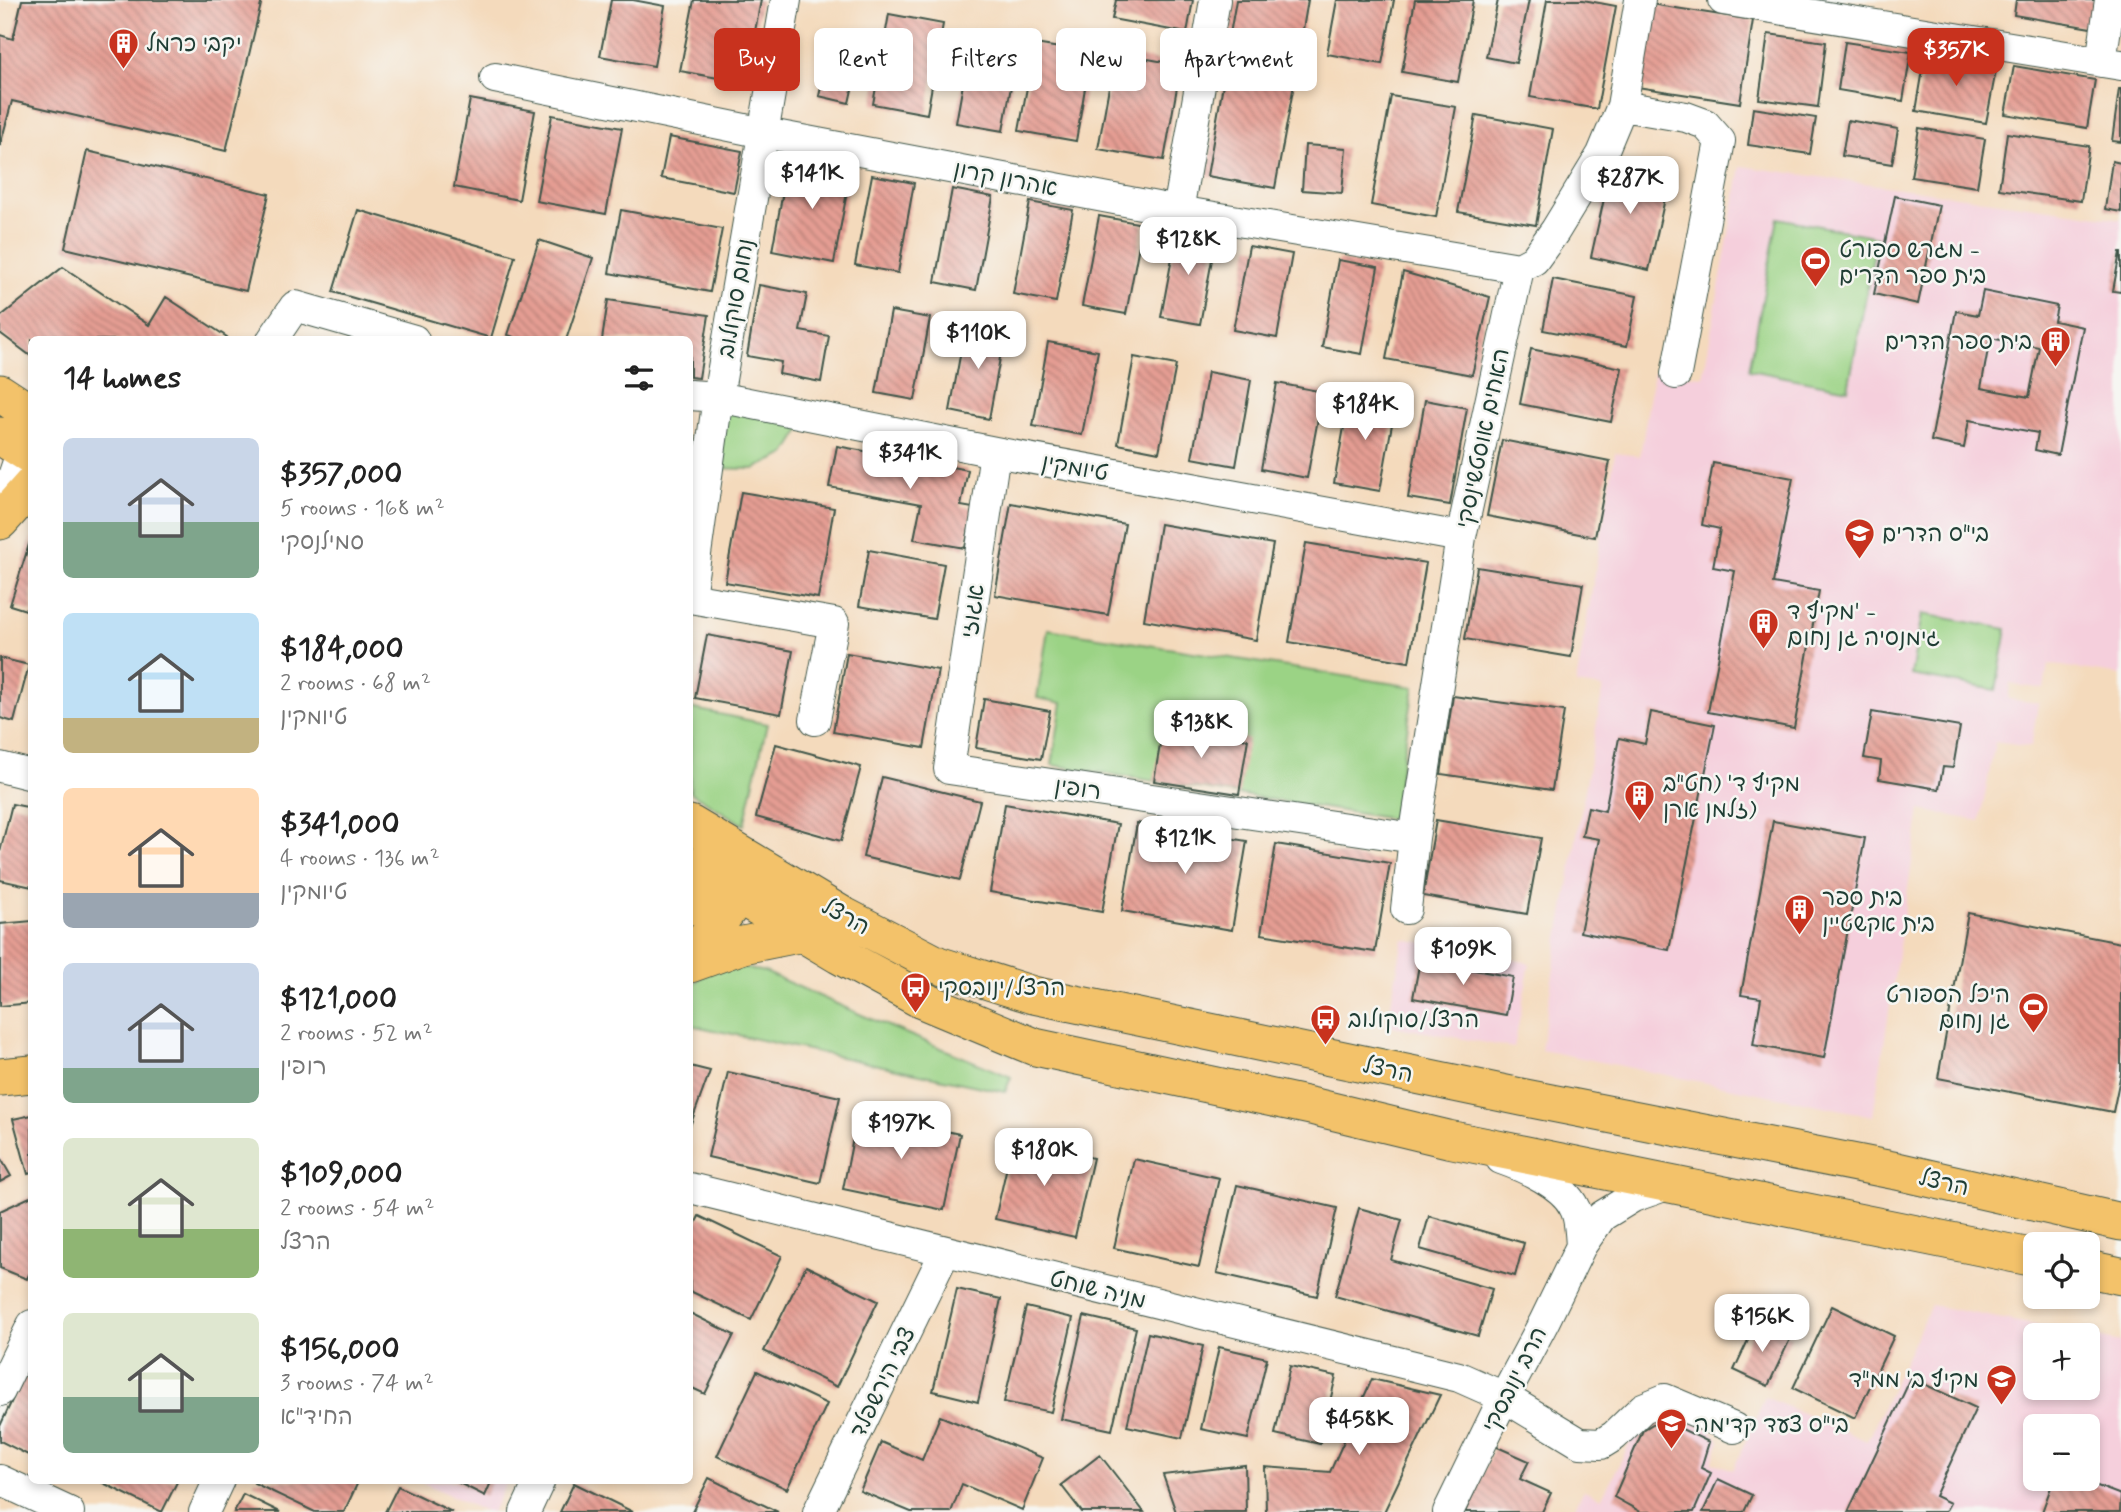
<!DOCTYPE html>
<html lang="en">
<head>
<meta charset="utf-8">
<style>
	:root { --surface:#fff; --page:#f2f2f2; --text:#222; --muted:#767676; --accent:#c8321e }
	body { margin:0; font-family:Mynerve,"Playpen Sans Hebrew",sans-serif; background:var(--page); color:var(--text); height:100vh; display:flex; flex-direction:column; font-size:26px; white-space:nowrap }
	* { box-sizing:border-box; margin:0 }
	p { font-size:23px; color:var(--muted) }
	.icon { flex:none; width:38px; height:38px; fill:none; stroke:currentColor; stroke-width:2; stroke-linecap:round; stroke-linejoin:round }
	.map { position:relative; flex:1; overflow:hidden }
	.panel { position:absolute; left:28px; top:336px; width:665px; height:1148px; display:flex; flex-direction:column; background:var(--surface); border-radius:10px; box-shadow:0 4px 10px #0003 }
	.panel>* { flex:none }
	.guide { position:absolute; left:714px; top:28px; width:665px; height:63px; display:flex; gap:14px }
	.buttons { position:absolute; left:2023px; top:1232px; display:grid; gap:14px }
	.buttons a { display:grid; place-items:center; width:77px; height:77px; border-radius:10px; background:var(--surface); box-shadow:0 4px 10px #0003; font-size:35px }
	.price { position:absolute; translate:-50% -60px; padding:0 16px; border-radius:14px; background:#fff; color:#222; font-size:23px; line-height:46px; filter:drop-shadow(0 2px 4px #0008) }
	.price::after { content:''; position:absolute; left:50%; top:42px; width:21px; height:16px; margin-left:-10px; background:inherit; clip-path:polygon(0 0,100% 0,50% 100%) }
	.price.current { background:var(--accent); color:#fff }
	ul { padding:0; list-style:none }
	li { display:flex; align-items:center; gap:21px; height:175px; padding:0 35px }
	li span { display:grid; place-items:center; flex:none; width:196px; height:140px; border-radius:10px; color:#555 }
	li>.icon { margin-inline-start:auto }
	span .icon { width:84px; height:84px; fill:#fffc; stroke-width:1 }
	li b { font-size:30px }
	h2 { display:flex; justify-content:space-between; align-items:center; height:84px; padding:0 35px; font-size:30px }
	.chip { padding:0 24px; border-radius:10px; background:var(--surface); box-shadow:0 4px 10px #0003; font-size:24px; line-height:63px }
	.chip.current { background:var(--accent); color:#fff }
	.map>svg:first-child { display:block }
	.built { fill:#f5cfdc; fill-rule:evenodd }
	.green { fill:#9bd385; stroke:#5d885c; stroke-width:2 }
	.building { fill:url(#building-back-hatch); fill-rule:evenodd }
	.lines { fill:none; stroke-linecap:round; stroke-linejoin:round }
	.minor-casing { stroke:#3f5548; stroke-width:32 }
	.major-casing { stroke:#3f5548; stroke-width:39 }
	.minor { stroke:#fff; stroke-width:30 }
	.major { stroke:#f3c26a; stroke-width:37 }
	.labels { text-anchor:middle; stroke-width:5; stroke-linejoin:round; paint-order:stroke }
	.poi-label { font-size:23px; fill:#1f3d34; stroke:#f6f6f2; text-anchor:start }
	.street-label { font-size:23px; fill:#1f3d34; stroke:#f6f6f2 }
</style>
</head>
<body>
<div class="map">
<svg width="2121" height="1512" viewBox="0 0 2121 1512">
	<defs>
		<pattern id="building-back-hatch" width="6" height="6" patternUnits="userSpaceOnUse" patternTransform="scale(1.75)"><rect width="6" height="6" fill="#e59d93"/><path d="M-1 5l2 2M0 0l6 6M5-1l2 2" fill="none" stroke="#b98179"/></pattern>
	</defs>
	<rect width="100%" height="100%" fill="#f6f6f2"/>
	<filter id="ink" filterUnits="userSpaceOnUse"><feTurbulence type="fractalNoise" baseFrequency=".0143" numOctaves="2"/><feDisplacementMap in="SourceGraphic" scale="14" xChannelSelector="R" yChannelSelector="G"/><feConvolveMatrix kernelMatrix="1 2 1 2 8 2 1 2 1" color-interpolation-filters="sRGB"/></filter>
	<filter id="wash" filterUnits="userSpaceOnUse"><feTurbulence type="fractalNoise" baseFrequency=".00686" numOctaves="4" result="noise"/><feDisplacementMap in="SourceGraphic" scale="28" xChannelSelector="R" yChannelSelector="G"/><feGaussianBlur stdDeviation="1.57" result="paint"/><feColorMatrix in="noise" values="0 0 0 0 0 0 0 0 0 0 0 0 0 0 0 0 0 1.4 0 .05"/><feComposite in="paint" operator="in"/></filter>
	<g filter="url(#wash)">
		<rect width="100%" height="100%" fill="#f4dabc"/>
		<!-- built -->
		<path class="built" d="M1741,166L2121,219V675L2048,664L2044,689L2010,684L2008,699L2038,703L2031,747L1995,742L1980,821L1920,810L1873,1116L1541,1050L1557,948L1603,688L1576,684L1615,453L1640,456L1654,371L1703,377Z
			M1403,939L1530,963L1514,1048L1387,1025Z
			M1931,1305L2121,1342V1512H1572L1584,1490L1602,1498L1639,1425L1662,1411L1710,1429L1720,1441L1712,1462L1733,1470L1765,1397L1867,1441ZM2035,1335H2088V1388H2035ZM2035,1426H2088V1479H2035Z
			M420,1481H507L492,1512H485Z"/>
		<!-- green -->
		<path class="green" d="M1778,218L1877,237L1848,389L1749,370Z
			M718,397L810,415L786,454L754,469L708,468Z
			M1922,614L2007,629L1996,690L1911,675Z
			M1048,629L1414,687L1393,819L1052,765L1062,703L1037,698Z
			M690,708L767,724L744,825L690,792Z
			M723,964L765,972L864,1016L1011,1077L1005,1092L690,1025V985Z"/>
		<g id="blocks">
			<!-- building -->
			<path class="building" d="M22,0H262L226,151L12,101L0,146V35L13,39Z
				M611,0H633L665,6L654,66L600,56Z
				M694,0H761L745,83L680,71Z
				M1116,0H1193L1187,33L1112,19Z
				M1236,0H1308L1300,47L1230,34Z
				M1337,0H1394L1382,64L1327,54Z
				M1415,0H1473L1458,82L1402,72Z
				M1498,0H1529L1516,63L1486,57Z
				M1547,0H1583L1616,6L1597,109L1530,97Z
				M2016,0H2101L2097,29L2014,15Z
				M1650,4L1753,20L1740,103L1637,87Z
				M889,14L943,24L927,114L873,104Z
				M972,34L1019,42L1003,131L956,123Z
				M1768,34L1826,42L1818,107L1759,99Z
				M832,38L862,45L849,103L819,96Z
				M1845,42L1911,52L1903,101L1838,90Z
				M1035,44L1091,53L1076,141L1019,131Z
				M1926,52L1997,65L1986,123L1916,111Z
				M1115,53L1181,65L1164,160L1098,149Z
				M2014,66L2095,80L2087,128L2005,114Z
				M1226,67L1295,79L1275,188L1207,176Z
				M2119,89H2121V142L2112,141Z
				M1391,96L1456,107L1436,217L1371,205Z
				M470,99L535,111L519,200L454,187Z
				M1753,108L1816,118L1810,154L1748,145Z
				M552,115L622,128L606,214L536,201Z
				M1476,115L1553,129L1536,225L1458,212Z
				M1848,120L1898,129L1892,164L1842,156Z
				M1919,128L1985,139L1977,187L1911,177Z
				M2007,133L2089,146L2081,201L1999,189Z
				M669,137L742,151L734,192L661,178Z
				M1305,145L1346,148L1342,193L1302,190Z
				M87,151L269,194L246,291L65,248Z
				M789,159L851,170L834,263L772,251Z
				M2112,161L2121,163V212L2105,209Z
				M1612,163L1670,176L1649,270L1591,257Z
				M872,175L914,183L898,273L855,265Z
				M952,189L993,197L976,290L935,282Z
				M1895,196L1939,205L1918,304L1874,294Z
				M1030,202L1073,210L1056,302L1013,294Z
				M358,210L515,256L491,338L333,292Z
				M621,210L722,229L710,292L609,273Z
				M1099,216L1143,224L1126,314L1082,306Z
				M1177,231L1216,238L1200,324L1161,317Z
				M539,240L593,258L566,340H522L508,335Z
				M1249,246L1292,254L1277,338L1233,330Z
				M2120,252H2121V292L2113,291Z
				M1338,260L1378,267L1362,354L1322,347Z
				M63,267L149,325L166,297L227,337L225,340H32V357L0,333V317Z
				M1403,272L1490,297L1472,375L1386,359Z
				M1553,279L1637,296L1627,346L1543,330Z
				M759,285L807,294L800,331L829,336L821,382L779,374L781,362L747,356Z
				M1983,291L2057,306L2054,321L2083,327L2058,455L2035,450L2038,433L1969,420L1964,448L1931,441L1956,311L1978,315ZM1990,338L2039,347L2029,397L1981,388Z
				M608,300L709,315L699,378L690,377V340H602Z
				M891,311L930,318L915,400L876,393Z
				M966,323L1005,330L989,419L950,411Z
				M1048,342L1098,351L1082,435L1033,426Z
				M1531,349L1622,368L1611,422L1520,404Z
				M1134,357L1176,365L1159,452L1118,444Z
				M1208,372L1251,380L1236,466L1192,458Z
				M1277,383L1323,392L1307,478L1261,469Z
				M1350,394L1396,402L1380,491L1334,483Z
				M1425,400L1467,408L1450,505L1408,498Z
				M1502,440L1610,461L1595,537L1487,516Z
				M837,446L968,470L961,506L973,508L965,548L914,539L921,504L829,487Z
				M1713,463L1793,478L1773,583L1819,591L1794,728L1708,712L1735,571L1713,567L1720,529L1702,525Z
				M741,492L834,508L818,598L725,582Z
				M1011,503L1125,524L1108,615L995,595Z
				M1160,524L1273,544L1256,640L1144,620Z
				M31,538H32V612L10,605Z
				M1306,543L1426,563L1409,662L1289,642Z
				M869,550L944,564L934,619L859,606Z
				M1477,567L1583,584L1571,657L1465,639Z
				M707,635L793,651L781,714L695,698Z
				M847,653L938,670L924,748L833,732Z
				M0,658L29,665L14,722L0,718Z
				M1453,696L1564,711L1552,790L1441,774Z
				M984,699L1050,711L1041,759L976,748Z
				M1651,712L1715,725L1669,950L1580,932L1599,839L1582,836L1588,807L1605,811L1619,738L1645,744Z
				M1872,712L1960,727L1953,768L1943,767L1939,789L1879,779L1881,761L1864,758Z
				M1163,726L1248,739L1239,794L1154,781Z
				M776,744L861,767L841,841L756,817Z
				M882,777L980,801L960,880L863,857Z
				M12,804L32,808V887L0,880V852Z
				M1005,804L1118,824L1102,912L990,892Z
				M1436,820L1541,838L1527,914L1423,896Z
				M1773,821L1865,838L1824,1058L1753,1045L1761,998L1741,995Z
				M1137,823L1247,841L1232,930L1122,911Z
				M1276,844L1390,863L1375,952L1261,934Z
				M1968,913L2121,943V1073L2113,1112L1938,1078Z
				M32,921V1003L0,1006V924Z
				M1420,960L1513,977L1506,1015L1413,998Z
				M690,1066L710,1071L690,1126Z
				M728,1072L840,1097L820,1183L708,1157Z
				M858,1113L960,1134L944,1210L843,1189Z
				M32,1115V1173L28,1174L13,1119Z
				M1013,1140L1093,1158L1075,1237L995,1219Z
				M0,1157L11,1176L0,1182Z
				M1134,1159L1219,1178L1199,1267L1114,1248Z
				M1237,1185L1337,1208L1317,1296L1217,1273Z
				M32,1196V1268L27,1279L0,1268V1211Z
				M1359,1208L1402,1220L1391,1260L1492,1289L1478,1336L1335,1296Z
				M699,1216L782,1256L751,1320L690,1291V1235Z
				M1429,1216L1524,1243L1515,1276L1420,1249Z
				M806,1266L878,1301L837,1387L764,1351Z
				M957,1289L1001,1299L978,1402L933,1391Z
				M1832,1306L1894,1336L1855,1418L1793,1388Z
				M1026,1307L1073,1318L1051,1412L1004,1402Z
				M690,1313L734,1335L705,1394L690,1387Z
				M1084,1316L1136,1328L1112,1430L1061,1419Z
				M1757,1321L1791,1337L1768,1386L1734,1370Z
				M1148,1333L1203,1346L1182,1438L1127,1426Z
				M1219,1347L1267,1358L1248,1439L1201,1429Z
				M1290,1366L1336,1376L1320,1444L1275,1434Z
				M757,1371L827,1404L787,1489L717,1456Z
				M24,1375L32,1379V1457L0,1441V1426Z
				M1911,1378L1976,1408L1935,1496L1950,1503L1945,1512H1848Z
				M1372,1379L1440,1395L1384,1512H1266L1265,1467L1330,1472Z
				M940,1416L1043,1458L1022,1510L962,1484L951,1512H911L860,1491L881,1442L922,1460Z
				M1661,1419L1709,1442L1701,1468L1711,1473L1694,1512H1641L1614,1497L1643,1430Z
				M1495,1446L1529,1461L1520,1479L1551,1493L1542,1512H1465Z
				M1100,1455L1144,1512H1082L1061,1485Z
				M1245,1465L1246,1512H1176L1163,1475Z
				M709,1478L778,1512H692Z
				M1718,1479L1752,1495L1744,1512H1703Z
				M2054,1479H2079L2121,1495L2120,1512H2042Z
				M97,1480H178L162,1512Z
				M255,1480H359L344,1512H315L254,1483Z
				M453,1480H492L485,1496Z
				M574,1483L633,1512H560Z
				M398,1486L452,1512H385Z
				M243,1494L280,1512H234Z"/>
		</g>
	</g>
	<g filter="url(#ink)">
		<use href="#blocks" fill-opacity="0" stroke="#3f5548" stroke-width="2"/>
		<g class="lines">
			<defs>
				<path id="minor" d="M1723,0L2121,65
					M2101,62L2110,0
					M495,78L764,133L1178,211L1519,268
					M1622,106L1686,117L1705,124L1720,141L1676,374
					M1178,211L1215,0
					M272,340L295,306L414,340
					M690,395L718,397L995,452L1461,537
					M995,452L949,769L1414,838
					M0,514L29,430
					M690,597L718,397L786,0
					M690,598L834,623L815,720
					M0,767L32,775
					M1406,909L1414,838L1461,537L1519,268L1534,260L1555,231L1602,154L1622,106L1640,0
					M1501,1159C1524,1167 1563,1184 1574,1207C1580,1217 1580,1234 1581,1246
					M690,1188L1459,1377L1504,1397L1580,1443L1601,1444L1614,1436L1643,1408L1665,1399L1734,1428
					M0,1391L32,1325
					M0,1480L69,1512
					M204,1512L219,1480
					M525,1512L540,1480
					M818,1512L945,1252
					M1448,1512L1504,1397L1544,1322L1581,1246L1602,1216L1633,1197L1670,1184"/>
				<path id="major" d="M0,393L32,414
					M0,436L32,456
					M0,521L32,485
					M690,824L842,915L938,965L1033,995L1521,1097L1897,1171L2121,1222
					M690,866L839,955L922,1000L1035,1047L1315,1107L1448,1139L2035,1258
					M690,906L710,877L732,865
					M690,953L709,935L739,895L742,872
					M690,964L743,945L803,933
					M0,1077L32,1074
					M2088,1269L2121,1276"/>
			</defs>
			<!-- minor casing -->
			<use href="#minor" class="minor-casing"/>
			<!-- major casing -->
			<use href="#major" class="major-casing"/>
			<!-- minor -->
			<use href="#minor" class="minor"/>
			<!-- major -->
			<use href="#major" class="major"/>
		</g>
	</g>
	<!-- icons -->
	<defs>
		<symbol id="building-pin" viewBox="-11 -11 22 30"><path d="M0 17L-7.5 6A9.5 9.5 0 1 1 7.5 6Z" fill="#c8321e" stroke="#f6f6f2"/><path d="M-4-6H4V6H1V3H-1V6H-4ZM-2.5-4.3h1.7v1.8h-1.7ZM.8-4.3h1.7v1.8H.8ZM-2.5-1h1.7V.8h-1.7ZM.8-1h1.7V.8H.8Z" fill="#fff"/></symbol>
		<symbol id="stadium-pin" viewBox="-11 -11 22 30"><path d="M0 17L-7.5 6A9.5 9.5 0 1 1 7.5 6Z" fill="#c8321e" stroke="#f6f6f2"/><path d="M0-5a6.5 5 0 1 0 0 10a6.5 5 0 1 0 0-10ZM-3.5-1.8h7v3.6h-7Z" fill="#fff"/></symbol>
		<symbol id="school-pin" viewBox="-11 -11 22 30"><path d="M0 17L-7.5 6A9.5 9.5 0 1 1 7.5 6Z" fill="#c8321e" stroke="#f6f6f2"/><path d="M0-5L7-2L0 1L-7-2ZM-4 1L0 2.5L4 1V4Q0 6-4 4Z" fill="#fff"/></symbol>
		<symbol id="bus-pin" viewBox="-11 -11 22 30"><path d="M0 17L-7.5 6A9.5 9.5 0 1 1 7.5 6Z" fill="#c8321e" stroke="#f6f6f2"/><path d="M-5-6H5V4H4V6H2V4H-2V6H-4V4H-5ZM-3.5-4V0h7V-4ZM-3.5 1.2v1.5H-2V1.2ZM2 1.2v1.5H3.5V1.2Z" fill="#fff"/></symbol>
	</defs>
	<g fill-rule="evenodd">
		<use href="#building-pin" x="106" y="26" width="35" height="47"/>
		<use href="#stadium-pin" x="1798" y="244" width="35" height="47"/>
		<use href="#building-pin" x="2038" y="324" width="35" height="47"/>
		<use href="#school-pin" x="1842" y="516" width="35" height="47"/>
		<use href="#building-pin" x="1746" y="606" width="35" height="47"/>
		<use href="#building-pin" x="1622" y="778" width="35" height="47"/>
		<use href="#building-pin" x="1782" y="892" width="35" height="47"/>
		<use href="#bus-pin" x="898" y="970" width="35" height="47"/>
		<use href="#stadium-pin" x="2016" y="990" width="35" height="47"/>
		<use href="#bus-pin" x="1308" y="1002" width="35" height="47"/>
		<use href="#school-pin" x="1984" y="1362" width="35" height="47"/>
		<use href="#school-pin" x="1654" y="1406" width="35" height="47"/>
	</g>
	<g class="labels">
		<!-- poi labels -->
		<g class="poi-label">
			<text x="146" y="51">יקבי כרמל</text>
			<text x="1839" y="257">מגרש ספורט -<tspan x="1839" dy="26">בית ספר הדרים</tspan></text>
			<text x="2032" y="349" text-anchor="end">בית ספר הדרים</text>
			<text x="1882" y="541">בי"ס הדרים</text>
			<text x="1787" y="619">מקיף ד' -<tspan x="1787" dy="26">גימנסיה גן נחום</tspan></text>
			<text x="1663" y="791">מקיף ד' (חט"ב<tspan x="1663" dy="26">זלמן ארן)</tspan></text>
			<text x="1822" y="905">בית ספר<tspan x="1822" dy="26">בית אקשטיין</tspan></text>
			<text x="938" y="995">הרצל/ינובסקי</text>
			<text x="2010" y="1002" text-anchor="end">היכל הספורט<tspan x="2010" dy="26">גן נחום</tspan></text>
			<text x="1348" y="1027">הרצל/סוקולוב</text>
			<text x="1979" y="1387" text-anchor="end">מקיף ב' ממ"ד</text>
			<text x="1694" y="1432">בי"ס צעד קדימה</text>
		</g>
		<!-- street labels -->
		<g class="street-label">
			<text transform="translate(1006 178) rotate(11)" y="8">אהרון קרון</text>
			<text transform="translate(735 298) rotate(-80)" y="8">נחום סוקולוב</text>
			<text transform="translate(1482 438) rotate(-78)" y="8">האחים אוסטשינסקי</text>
			<text transform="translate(1075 467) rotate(10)" y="8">טיומקין</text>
			<text transform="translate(972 611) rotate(-82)" y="8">אגוזי</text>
			<text transform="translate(1078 788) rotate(8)" y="8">רופין</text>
			<text transform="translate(846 916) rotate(29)" y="8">הרצל</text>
			<text transform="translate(1388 1069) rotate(12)" y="8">הרצל</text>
			<text transform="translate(1944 1182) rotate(13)" y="8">הרצל</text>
			<text transform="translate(1098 1289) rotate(14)" y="8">מניה שוחט</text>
			<text transform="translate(1514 1379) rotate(-63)" y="8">הרב ינובסקי</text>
			<text transform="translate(882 1382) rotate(-64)" y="8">צבי הירשפלד</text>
		</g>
	</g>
</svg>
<div class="buttons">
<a><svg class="icon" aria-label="locate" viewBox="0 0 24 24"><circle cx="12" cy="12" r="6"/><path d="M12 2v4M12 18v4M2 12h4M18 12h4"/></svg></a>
<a>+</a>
<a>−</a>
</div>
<b class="price current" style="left:1956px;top:88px">$357K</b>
<b class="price" style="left:812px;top:211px">$141K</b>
<b class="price" style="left:1630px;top:216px">$287K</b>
<b class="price" style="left:1188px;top:277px">$128K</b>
<b class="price" style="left:978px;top:371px">$110K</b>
<b class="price" style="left:1365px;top:442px">$184K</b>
<b class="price" style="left:910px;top:491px">$341K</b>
<b class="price" style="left:1201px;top:760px">$138K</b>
<b class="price" style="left:1185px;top:876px">$121K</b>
<b class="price" style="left:1463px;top:987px">$109K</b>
<b class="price" style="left:901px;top:1161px">$197K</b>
<b class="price" style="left:1044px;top:1188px">$180K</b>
<b class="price" style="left:1762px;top:1354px">$156K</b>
<b class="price" style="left:1359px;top:1457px">$458K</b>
<div class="guide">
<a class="chip current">Buy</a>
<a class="chip">Rent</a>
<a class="chip">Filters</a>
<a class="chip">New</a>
<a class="chip">Apartment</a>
</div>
<section class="panel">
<h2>14 homes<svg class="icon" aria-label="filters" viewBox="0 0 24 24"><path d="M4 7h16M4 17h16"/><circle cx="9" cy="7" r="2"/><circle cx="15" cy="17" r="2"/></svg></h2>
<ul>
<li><span style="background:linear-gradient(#c9d6e8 60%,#7fa58c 0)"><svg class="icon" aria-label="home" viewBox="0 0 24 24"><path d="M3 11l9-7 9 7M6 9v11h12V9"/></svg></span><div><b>$357,000</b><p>5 rooms · 168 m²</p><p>סמילנסקי</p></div></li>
<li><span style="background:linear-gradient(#bfe0f5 75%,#c2b280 0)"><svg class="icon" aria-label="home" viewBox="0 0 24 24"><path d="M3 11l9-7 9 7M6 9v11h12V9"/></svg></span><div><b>$184,000</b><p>2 rooms · 68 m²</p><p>טיומקין</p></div></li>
<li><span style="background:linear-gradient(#ffd9b3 75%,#9aa5b1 0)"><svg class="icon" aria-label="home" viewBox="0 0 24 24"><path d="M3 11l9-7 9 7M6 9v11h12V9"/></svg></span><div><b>$341,000</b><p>4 rooms · 136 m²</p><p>טיומקין</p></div></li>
<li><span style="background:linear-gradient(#c9d6e8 75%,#7fa58c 0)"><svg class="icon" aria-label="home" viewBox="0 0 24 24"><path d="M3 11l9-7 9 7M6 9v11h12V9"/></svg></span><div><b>$121,000</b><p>2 rooms · 52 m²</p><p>רופין</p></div></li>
<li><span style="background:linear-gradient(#dfe7d0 65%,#8fb573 0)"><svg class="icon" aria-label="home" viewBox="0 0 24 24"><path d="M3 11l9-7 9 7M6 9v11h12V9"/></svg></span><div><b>$109,000</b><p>2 rooms · 54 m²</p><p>הרצל</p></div></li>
<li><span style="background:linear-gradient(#dfe7d0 60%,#7fa58c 0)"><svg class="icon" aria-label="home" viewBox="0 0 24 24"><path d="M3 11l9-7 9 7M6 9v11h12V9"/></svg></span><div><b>$156,000</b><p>3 rooms · 74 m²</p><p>החיד&quot;א</p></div></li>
</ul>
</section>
</div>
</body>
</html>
